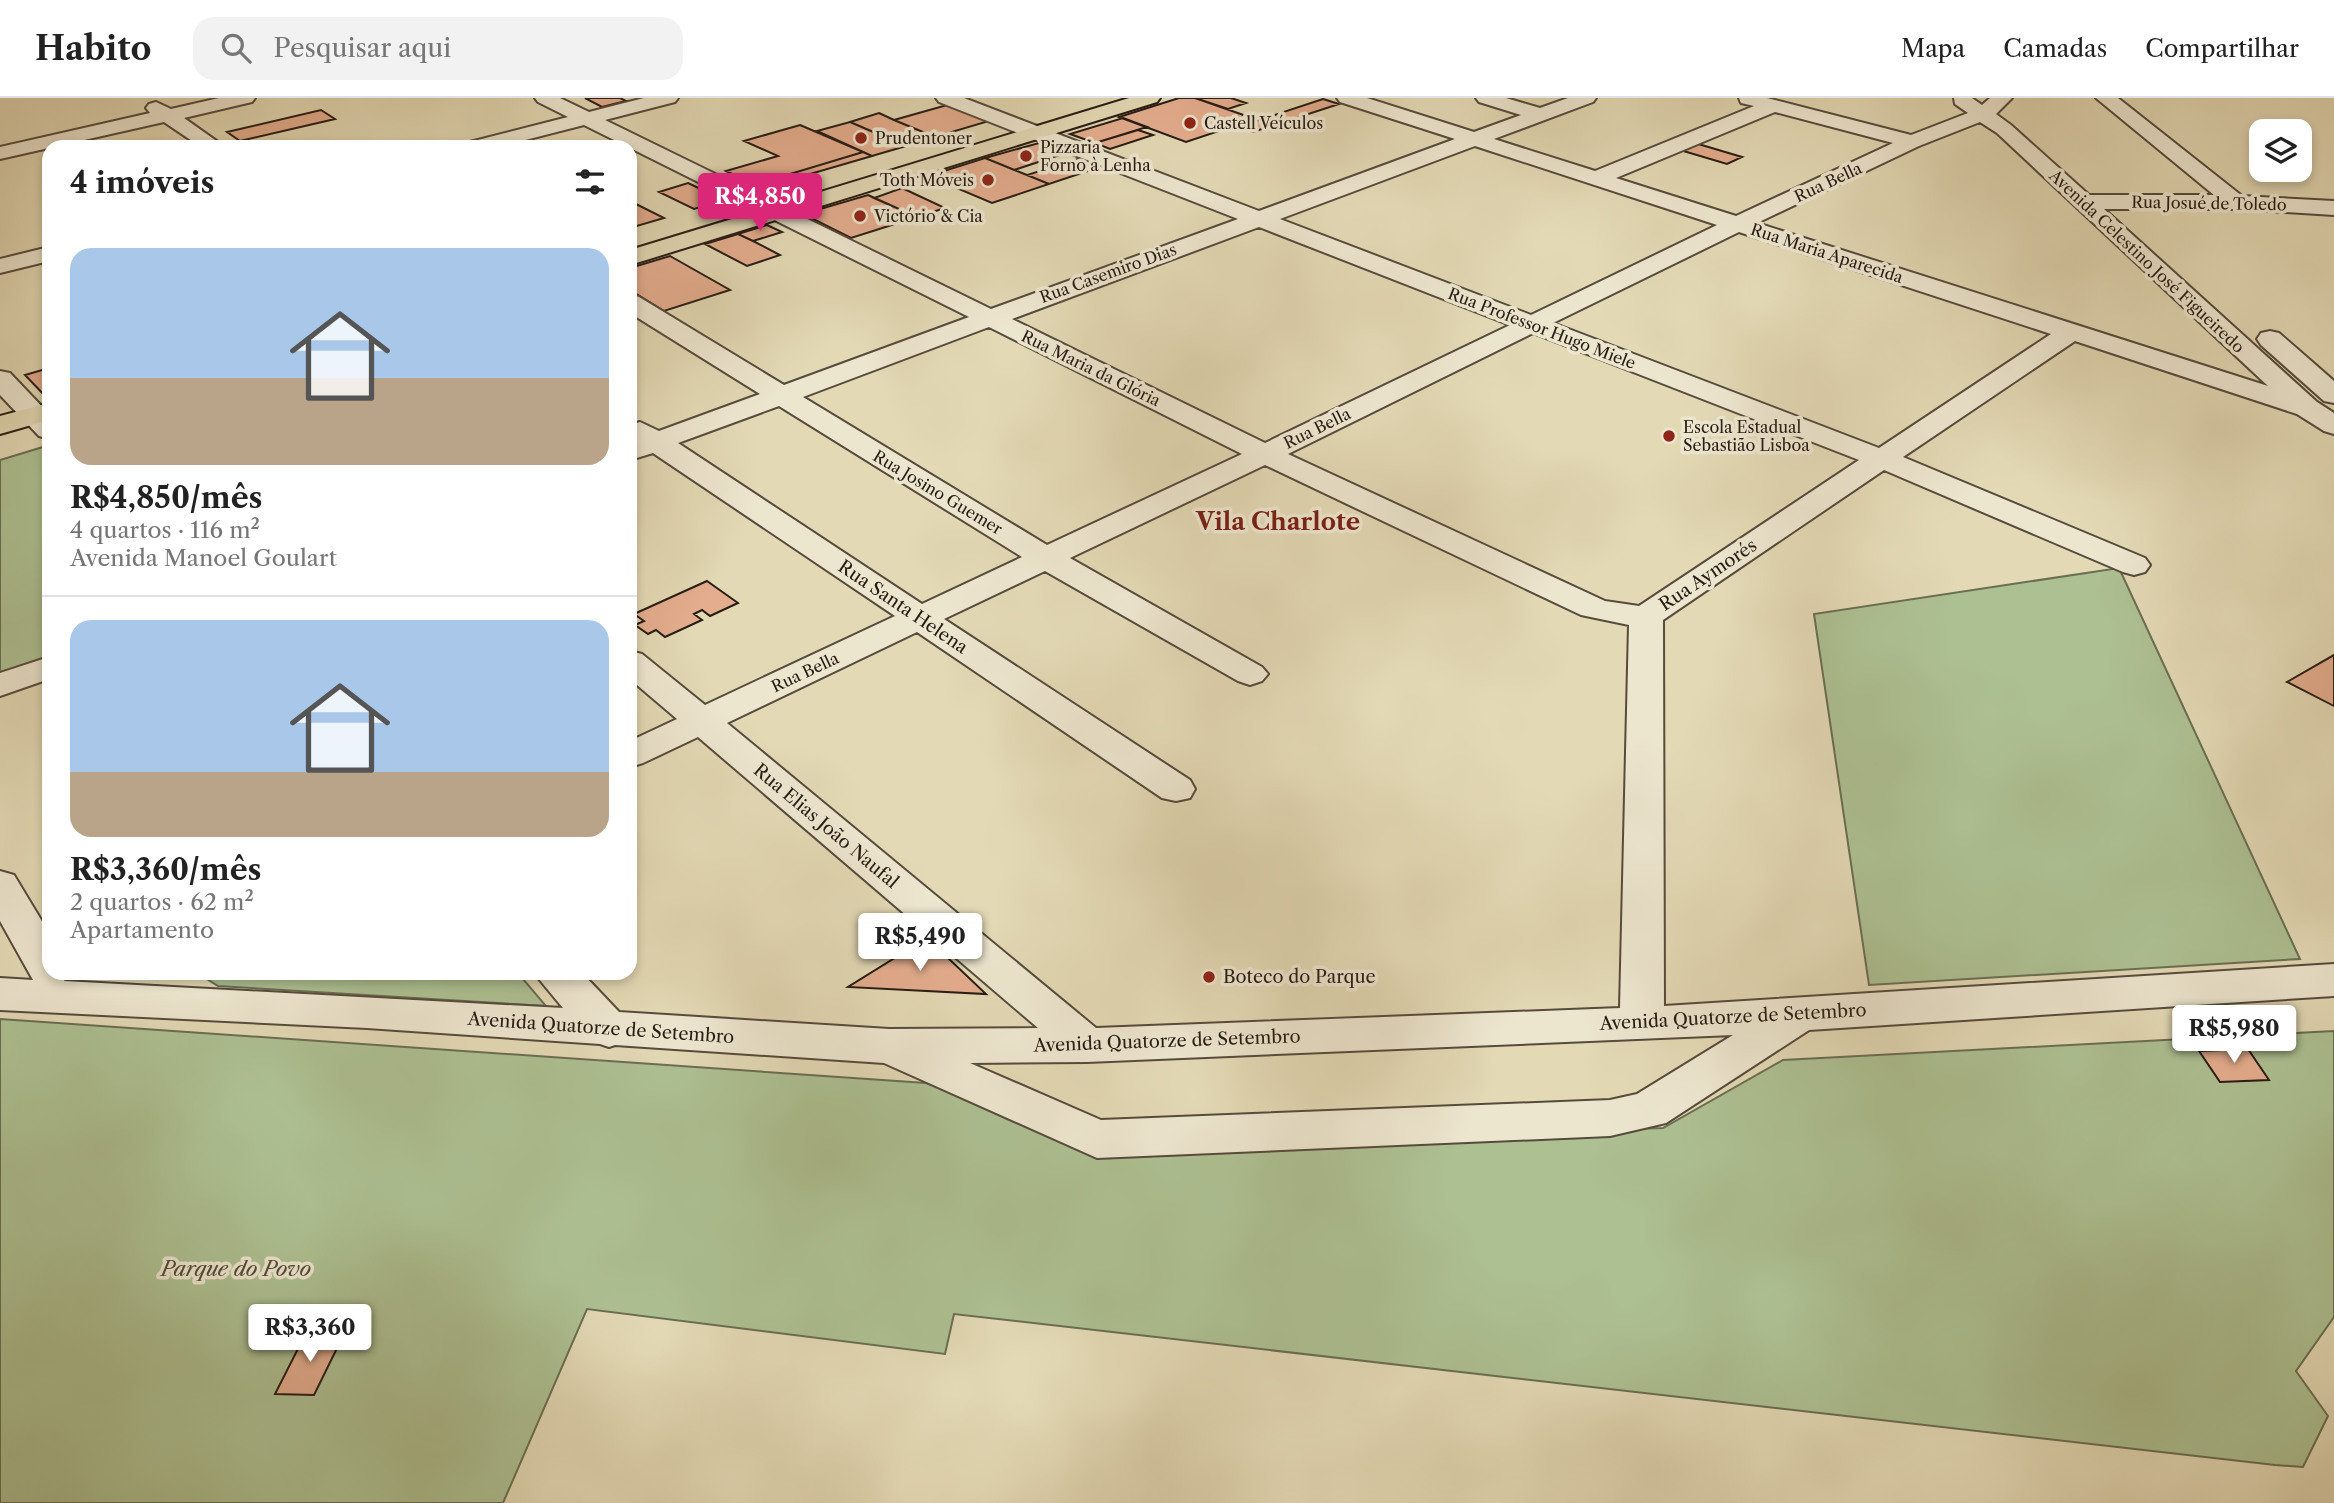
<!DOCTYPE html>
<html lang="pt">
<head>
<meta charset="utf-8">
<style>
	:root { --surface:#fff; --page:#f2f2f2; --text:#222; --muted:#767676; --line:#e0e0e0; --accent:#db2777 }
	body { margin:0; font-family:"Libre Caslon Text",serif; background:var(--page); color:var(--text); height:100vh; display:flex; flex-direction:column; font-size:26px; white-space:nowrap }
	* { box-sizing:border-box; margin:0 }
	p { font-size:23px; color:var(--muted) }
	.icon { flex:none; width:38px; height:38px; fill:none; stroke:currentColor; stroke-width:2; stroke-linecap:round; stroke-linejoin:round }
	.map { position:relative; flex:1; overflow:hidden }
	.side { position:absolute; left:42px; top:42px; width:595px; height:840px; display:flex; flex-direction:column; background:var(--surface); border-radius:21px; box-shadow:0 4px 10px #0003 }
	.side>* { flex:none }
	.tools { position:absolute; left:2249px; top:21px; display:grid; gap:14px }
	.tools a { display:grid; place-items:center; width:63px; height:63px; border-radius:14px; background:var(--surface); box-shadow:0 4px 10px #0003; font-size:35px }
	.price { position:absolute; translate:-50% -60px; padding:0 16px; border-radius:7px; background:#fff; color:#222; font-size:23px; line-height:46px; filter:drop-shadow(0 2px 4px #0008) }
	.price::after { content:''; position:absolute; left:50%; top:42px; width:21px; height:16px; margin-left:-10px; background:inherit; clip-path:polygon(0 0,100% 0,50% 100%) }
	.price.active { background:var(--accent); color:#fff }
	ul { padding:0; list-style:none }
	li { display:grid; align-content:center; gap:14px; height:371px; padding:0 28px }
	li+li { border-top:2px solid var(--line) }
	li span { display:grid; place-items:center; height:217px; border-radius:21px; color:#555 }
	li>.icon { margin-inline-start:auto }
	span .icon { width:126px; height:126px; fill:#fffc; stroke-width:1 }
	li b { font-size:30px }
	h2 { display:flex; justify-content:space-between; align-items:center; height:84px; padding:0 28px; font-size:30px }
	header { display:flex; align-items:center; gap:42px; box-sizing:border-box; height:98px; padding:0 35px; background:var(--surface); border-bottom:2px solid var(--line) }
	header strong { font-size:33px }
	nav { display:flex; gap:38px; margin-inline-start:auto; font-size:24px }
	.search { width:490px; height:63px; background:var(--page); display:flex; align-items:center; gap:18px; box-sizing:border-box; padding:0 24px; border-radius:21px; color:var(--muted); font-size:26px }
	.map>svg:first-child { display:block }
	.green { fill:#adc092; stroke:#6a6e53; stroke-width:2 }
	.building { fill:#e4ad8e; stroke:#271c14; stroke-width:2 }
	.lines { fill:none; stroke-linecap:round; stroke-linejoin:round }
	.minor-casing { stroke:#564b3c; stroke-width:4 }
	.major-casing { stroke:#271c14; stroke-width:4 }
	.minor { fill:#ede6cf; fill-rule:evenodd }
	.major { fill:#e3d9b5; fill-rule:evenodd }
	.poi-dot { fill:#8f2418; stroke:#ede6cf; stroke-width:2.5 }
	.labels { text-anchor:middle; stroke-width:7; stroke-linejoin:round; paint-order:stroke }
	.far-poi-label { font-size:16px; fill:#271c14; stroke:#ede6cf; text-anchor:start }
	.far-street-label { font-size:16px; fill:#271c14; stroke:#ede6cf }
	.street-label { font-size:18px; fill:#271c14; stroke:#ede6cf }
	.poi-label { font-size:18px; fill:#271c14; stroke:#ede6cf; text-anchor:start }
	.near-park-label { font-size:21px; font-style:italic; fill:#4f4d3a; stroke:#ede6cf }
	.district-label { font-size:24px; font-weight:bold; fill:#7a1f14; stroke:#ede6cf }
</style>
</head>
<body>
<header>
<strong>Habito</strong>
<div class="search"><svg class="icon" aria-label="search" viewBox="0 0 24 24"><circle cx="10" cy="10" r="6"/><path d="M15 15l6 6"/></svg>Pesquisar aqui</div>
<nav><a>Mapa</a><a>Camadas</a><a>Compartilhar</a></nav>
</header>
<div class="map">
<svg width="2334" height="1405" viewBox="0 0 2334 1405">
	<rect width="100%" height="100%" fill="#e3d9b5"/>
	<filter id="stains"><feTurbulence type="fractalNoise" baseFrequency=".00286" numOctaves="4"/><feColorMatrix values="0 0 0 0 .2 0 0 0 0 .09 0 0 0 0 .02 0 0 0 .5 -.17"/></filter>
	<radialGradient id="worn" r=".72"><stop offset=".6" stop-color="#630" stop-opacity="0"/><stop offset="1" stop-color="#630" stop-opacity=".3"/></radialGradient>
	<!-- green -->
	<path class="green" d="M43,349L49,356V559L0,577V362Z
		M2119,470L2300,861L1869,887L1814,516Z
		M208,875H518L546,908L218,888L207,881Z
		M0,921L926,985L1102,1046L1663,1030L1783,962L2334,933V1219L2296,1273L2328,1318L2303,1369L2275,1367L954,1216L945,1256L587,1211L503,1405H0Z"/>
	<!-- building -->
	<path class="building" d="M585,0H620L626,3L602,9Z
		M1179,0H1195L1255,21L1186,44L1119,19Z
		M1202,0H1231L1246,5L1228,11L1198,1Z
		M1323,1L1339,6L1253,34L1238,29Z
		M947,7L989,23L935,39L894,22Z
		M321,12L335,21L240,43L227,34Z
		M879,15L894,22L935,39L906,48L850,24Z
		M1123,20L1147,29L1095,45L1070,36Z
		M850,24L906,48L872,58L817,33Z
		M800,27L863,54L754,87L726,73L778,58L744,43Z
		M1138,32L1153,37L1110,51L1095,45Z
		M1039,45L1066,55L1014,72L985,60Z
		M1695,45L1742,59L1727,66L1680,52Z
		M863,54L872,58L762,90L754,87Z
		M985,60L1027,77L1049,86L992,105L928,78Z
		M1078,61L1100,69L1049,86L1027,77Z
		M688,85L724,102L694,111L659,94Z
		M902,90L945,110L917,119L874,100Z
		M868,97L917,119L851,140L803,116Z
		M630,103L664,120L630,130Z
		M767,127L782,134L753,143L738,136Z
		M738,136L753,143L780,157L747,168L705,146Z
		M670,158L730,192L664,213L630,192V170Z
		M49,270V300H47L25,277Z
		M707,483L738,505L710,518L702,512L694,516L702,522L665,539L656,532L648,536L635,527L644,523L634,516Z
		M2334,557V608L2287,584Z
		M927,840L986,896L848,889Z
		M2248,951L2269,982L2220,984L2199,953Z
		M306,1235L344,1236L314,1297L275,1296Z"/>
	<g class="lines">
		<defs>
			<path id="minor" d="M219,0H255L252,4L184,20L225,49H201L164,24L0,61V49L150,15L146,10L149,6L156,4L171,11Z
				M535,0H560L589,14L644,0H678L675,4L605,22L991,211L1238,121L939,4L936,0H964L1259,113L1455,41L1340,4L1337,0H1367L1474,34L1521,17L1479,4L1476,0H1506L1540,10L1568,0H1596L1593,4L1494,41L1595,73L1754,8L1741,5L1739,0H1767L1911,37L1968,15L1955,6L1954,0H1972L1982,7L1990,0H2012L1996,16L2011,27L2089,97H2214L2096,0H2118L2242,98L2334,103V117L2236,111H2104L2317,304L2334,315V336L2324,333L2297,316L2075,243L1903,359L2145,460L2150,467L2145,474L2134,477L2123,474L1884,372L1663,522L1664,908L2334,866V898L1809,932L1666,1025L1610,1038L1097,1060L884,965L615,947L609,949L600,946L367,930L0,912V880L33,882L0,823V773L14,777L49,835V875H69L64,883L563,910L534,875H582L619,914L889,931L1038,930L698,639L643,665L630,669V643L677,621L630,581V553L642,556L705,607L895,518L653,355L630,362V343L634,342L630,339V327L640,324L659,333L760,296L630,215V196L639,199L784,287L969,219L584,27L498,49H463L466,45L568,19L538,4ZM1775,14L1893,45L1736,118L1616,80ZM1980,24L1997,35L2268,288L1757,125L1919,48ZM1475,48L1717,127L1531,217L1280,121ZM1259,129L1510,227L1265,345L1012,221ZM1739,134L2051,236L1879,350L1553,225ZM989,229L1242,356L1047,447L803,299ZM1533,235L1859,362L1639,508L1605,503L1288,356ZM779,308L1022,459L922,506L678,345ZM1265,367L1581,517L1629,527L1620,910L1096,930L727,625L917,534L1162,700L1176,703L1190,700L1195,691L1190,682L944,521L1045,473L1238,583L1250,587L1262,583L1268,576L1262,569L1070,460ZM1733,937L1637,996L1610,1002L1101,1022L970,965L1087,964Z
				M49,149V163L0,175V161Z
				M2270,233L2279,235L2334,283V305L2324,303L2261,247L2257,241L2261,235Z
				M0,273L10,275L49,316V341L39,338L0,297Z
				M49,559V581L0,598V575Z"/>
			<path id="major" d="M1129,0H1160L1157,4L630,167V152Z
				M49,305V322L0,336V318Z"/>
		</defs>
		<!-- minor casing -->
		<use href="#minor" class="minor-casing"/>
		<!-- major casing -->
		<use href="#major" class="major-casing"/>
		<!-- minor -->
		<use href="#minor" class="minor"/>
		<!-- major -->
		<use href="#major" class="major"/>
	</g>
	<!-- markers -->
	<g class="poi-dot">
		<circle cx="1190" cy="25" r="7"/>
		<circle cx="861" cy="40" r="7"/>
		<circle cx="1026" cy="58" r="7"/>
		<circle cx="988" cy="82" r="7"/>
		<circle cx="860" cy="118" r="7"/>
		<circle cx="1669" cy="338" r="7"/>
		<circle cx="1209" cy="879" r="7"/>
	</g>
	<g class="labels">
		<!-- far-poi labels -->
		<g class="far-poi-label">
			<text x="1204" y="31">Castell Veículos</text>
			<text x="875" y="46">Prudentoner</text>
			<text x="1040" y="55">Pizzaria<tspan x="1040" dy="18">Forno à Lenha</tspan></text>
			<text x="974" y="88" text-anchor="end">Toth Móveis</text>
			<text x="874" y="124">Victório &amp; Cia</text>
			<text x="1683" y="335">Escola Estadual<tspan x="1683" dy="18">Sebastião Lisboa</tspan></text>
		</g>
		<!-- far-street labels -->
		<g class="far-street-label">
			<text transform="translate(1828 84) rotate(-25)" y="6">Rua Bella</text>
			<text transform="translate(2209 105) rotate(1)" y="6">Rua Josué de Toledo</text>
			<text transform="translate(1827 155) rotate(18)" y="6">Rua Maria Aparecida</text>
			<text transform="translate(2147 163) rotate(43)" y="6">Avenida Celestino José Figueiredo</text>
			<text transform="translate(1108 175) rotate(-20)" y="6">Rua Casemiro Dias</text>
			<text transform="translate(1542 230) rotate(21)" y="6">Rua Professor Hugo Miele</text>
			<text transform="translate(1091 270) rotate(26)" y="6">Rua Maria da Glória</text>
			<text transform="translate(1317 330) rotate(-26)" y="6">Rua Bella</text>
			<text transform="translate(938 394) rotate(31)" y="6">Rua Josino Guemer</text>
			<text transform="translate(805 574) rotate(-25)" y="6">Rua Bella</text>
		</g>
		<!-- street labels -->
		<g class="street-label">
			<text transform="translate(1708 477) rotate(-34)" y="6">Rua Aymorés</text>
			<text transform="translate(903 509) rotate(34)" y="6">Rua Santa Helena</text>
			<text transform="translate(826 728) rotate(40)" y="6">Rua Elias João Naufal</text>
			<text transform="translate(1733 919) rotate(-3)" y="6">Avenida Quatorze de Setembro</text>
			<text transform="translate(601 930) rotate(4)" y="6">Avenida Quatorze de Setembro</text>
			<text transform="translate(1167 943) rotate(-2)" y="6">Avenida Quatorze de Setembro</text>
		</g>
		<!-- poi labels -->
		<g class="poi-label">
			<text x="1223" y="885">Boteco do Parque</text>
		</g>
		<!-- near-park labels -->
		<g class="near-park-label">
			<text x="236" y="1178">Parque do Povo</text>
		</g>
		<!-- district labels -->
		<g class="district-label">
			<text x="1278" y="432">Vila Charlote</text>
		</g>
	</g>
	<rect width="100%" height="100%" filter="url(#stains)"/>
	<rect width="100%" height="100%" fill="url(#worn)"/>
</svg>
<div class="tools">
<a><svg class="icon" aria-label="layers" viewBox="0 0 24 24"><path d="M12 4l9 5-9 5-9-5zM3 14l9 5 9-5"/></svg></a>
</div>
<b class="price active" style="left:760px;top:135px">R$4,850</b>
<b class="price" style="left:920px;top:875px">R$5,490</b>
<b class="price" style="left:2234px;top:967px">R$5,980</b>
<b class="price" style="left:310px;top:1266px">R$3,360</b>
<section class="side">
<h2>4 imóveis<svg class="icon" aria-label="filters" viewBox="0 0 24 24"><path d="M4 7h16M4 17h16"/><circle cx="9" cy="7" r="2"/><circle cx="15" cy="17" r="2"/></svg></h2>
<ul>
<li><span style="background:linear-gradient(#a9c7e8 60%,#b9a48a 0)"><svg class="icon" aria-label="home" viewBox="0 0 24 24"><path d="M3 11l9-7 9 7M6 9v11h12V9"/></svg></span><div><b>R$4,850/mês</b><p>4 quartos · 116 m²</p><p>Avenida Manoel Goulart</p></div></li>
<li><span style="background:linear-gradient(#a9c7e8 70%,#b9a48a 0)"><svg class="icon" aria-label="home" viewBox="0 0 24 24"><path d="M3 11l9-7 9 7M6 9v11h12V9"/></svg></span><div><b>R$3,360/mês</b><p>2 quartos · 62 m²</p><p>Apartamento</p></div></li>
</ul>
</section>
</div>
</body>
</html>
